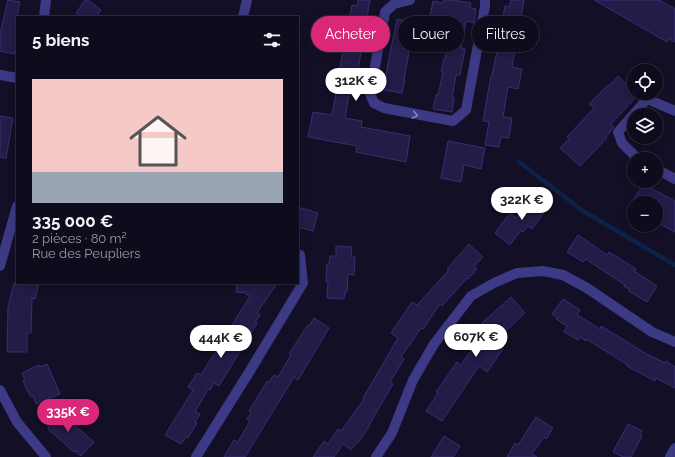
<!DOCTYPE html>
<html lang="fr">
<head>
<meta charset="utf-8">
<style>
	:root { --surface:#0e0b1c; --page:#171425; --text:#f1f3f6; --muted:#9b9ba3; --line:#2e2b3b; --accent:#db2777 }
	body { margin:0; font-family:Raleway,sans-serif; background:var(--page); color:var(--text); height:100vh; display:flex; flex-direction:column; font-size:15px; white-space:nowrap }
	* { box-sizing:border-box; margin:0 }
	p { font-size:13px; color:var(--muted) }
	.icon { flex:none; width:22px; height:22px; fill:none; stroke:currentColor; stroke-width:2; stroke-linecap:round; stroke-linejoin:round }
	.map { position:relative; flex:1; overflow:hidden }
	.sheet { position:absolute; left:16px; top:16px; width:283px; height:268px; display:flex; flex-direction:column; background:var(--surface); border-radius:0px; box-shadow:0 2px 10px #0003,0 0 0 1px var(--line) }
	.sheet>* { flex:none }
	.top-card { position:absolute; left:311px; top:16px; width:304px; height:36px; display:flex; gap:8px }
	.controls { position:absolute; left:627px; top:64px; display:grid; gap:8px }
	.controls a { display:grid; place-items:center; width:36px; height:36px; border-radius:50%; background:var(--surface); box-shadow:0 2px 10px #0003,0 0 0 1px var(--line); font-size:20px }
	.price { position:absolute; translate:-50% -34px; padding:0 9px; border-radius:14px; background:#fff; color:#222; font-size:13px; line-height:26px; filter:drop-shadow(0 1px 2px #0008) }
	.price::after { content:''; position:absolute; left:50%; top:24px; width:12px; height:9px; margin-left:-6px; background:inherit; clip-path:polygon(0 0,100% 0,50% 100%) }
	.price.active { background:var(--accent); color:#fff }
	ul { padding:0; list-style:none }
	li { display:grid; align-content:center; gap:8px; height:212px; padding:0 16px }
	li span { display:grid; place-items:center; height:124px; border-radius:0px; color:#555 }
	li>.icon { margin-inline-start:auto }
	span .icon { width:72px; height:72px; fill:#fffc; stroke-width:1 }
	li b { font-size:17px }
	h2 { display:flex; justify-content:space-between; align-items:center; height:48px; padding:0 16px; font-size:17px }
	.tag { padding:0 14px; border-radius:18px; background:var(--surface); box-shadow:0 2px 10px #0003,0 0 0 1px var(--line); font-size:14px; line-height:36px }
	.tag.active { background:var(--accent); color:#fff }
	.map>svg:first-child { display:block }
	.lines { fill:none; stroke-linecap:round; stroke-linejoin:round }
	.stream { stroke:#0c2248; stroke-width:4.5 }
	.building { fill:#241b47; stroke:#3b2d73 }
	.minor { stroke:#3d3a85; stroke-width:10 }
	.oneway { stroke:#837fbc }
</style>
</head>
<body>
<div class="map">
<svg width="675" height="457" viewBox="0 0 675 457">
	<rect width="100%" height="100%" fill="#130f26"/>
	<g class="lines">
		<!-- stream -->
		<path class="stream" d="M519,162L583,211L675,265"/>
	</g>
	<!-- building -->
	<path class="building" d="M8,0L20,2L17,17V43L14,54L0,51V34Z
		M85,0H88L101,10L96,17H82L76,13Z
		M358,0H370L357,76H356L354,90L350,89L345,118L362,121L361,127L410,136L406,162L356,152L357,146L308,137L313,112L332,115L337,86H336L338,72L339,73L347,28H346L349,15H350L352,5L357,6Z
		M444,0H452L471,3L470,8L476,9L474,23L466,21L461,48L465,49L460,75H456L452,98H454L452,112L433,109L436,95H438L443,72H441L444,59H445L452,20L430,16L433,1L443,3Z
		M511,0H524L512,67L522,69L518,89L508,87L503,117L512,118L509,138L501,137L499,147L485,145L489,122L483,121L491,76H492L497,51H495L502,17H503L505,6L509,7Z
		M594,0H659L675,9V42L669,39L667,42Z
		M397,19L415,22L413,35H412L404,80H405L402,93L384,90L388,63Z
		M618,76L634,91V93H636L638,95L611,124L614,127L606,137L607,138L580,166L560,148L569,139L567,137L594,108L589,104L608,85L609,86Z
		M0,116L13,118L6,158L0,157Z
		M448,141L485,148L481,169L464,165L461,182L441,178Z
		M643,184L675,201V232L656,222V203H632Z
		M533,196L548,207L532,229L528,226L523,232L521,230L510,245L495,233L510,213L516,218Z
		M298,207L318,213L313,231L298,227Z
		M578,235L607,255L609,252L636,269L634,271L657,286L647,302L629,291L630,290L624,286L625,285L590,262L586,259L583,262L567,252Z
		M469,244L483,257L474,266L477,269L468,279L467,278L442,306L440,304L423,329L421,328L401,357L404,359L390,382L393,384L390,389L369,425H370L358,443L357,442L351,450L343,444L334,457H313L324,441L328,444L338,429L341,431L364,399L363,398L398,338L391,333L412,302L417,305L449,270L447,269Z
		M336,246L352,247L351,257H355L354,275L348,274L347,292H345L344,299L327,298L328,282L326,281L327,264H329L330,256H336Z
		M14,283H39L35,299L32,298L31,333H27V352H7L8,307Z
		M237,283H277L257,313L260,315L255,322L257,323L219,386L214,383L210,390L208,389L195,412L200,414L195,422L197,423L188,438L186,437L181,444L165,435L193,390L188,387L197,373L201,375L250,296L246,294V293L236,292Z
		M511,297L525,313L494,342L498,345L497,346L503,349L487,372L479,366L442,421L426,411L438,393L436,392L457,362L461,365L487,327L482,323Z
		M563,299L580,310L577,315L600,329L601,326L645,353L665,363L666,361L675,367V388L656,378L655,381L627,366L628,365L586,339V341L580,337L578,340L564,332L567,326L556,319L557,318L552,314Z
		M314,318L329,328L298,380L294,377L245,457H224L234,440L238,442L250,421L247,419L251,412L249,411L267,381L269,382L274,375L278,377L291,355L289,354L298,340L308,325L309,326Z
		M47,364L60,394L36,404L33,396L31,397L27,390L23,381L25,380L22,373L39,365L40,367Z
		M55,408L94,442L81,456L75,451L74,452L48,429L49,427L43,422Z
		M536,417L553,428L546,439L544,437L538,446H537L532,454L537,457H507L515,443L518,445Z
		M628,424L642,431L640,435L642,436L631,457H623L613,452Z
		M444,436L460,446L453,457H431Z"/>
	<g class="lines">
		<!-- minor -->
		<path class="minor" d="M410,0L394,4L385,12L370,94L374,103L384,108L453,121L466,110L485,6V0
			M44,17L46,0
			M243,17L247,0
			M0,75L17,78
			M638,159L622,143L618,132L647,99L675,111
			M656,169L675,179
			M0,266L17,206
			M0,390L17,422L46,457
			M196,457L248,374L303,283L300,255H298
			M376,457L392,433L413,380L434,344L471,296L494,283L517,273L543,271L563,275L587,288L652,332L675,342
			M670,457L675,448"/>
	</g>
	<!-- one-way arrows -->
	<defs><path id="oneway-chevron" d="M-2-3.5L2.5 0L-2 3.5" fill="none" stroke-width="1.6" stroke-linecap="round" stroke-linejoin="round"/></defs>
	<use class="oneway" href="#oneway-chevron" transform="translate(415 115) rotate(11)"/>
</svg>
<div class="controls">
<a><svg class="icon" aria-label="locate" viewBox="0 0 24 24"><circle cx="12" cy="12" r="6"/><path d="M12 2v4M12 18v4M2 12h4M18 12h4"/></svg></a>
<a><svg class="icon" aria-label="layers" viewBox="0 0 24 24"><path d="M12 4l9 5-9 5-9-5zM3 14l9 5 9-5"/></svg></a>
<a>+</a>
<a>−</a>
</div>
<b class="price" style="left:356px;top:102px">312K €</b>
<b class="price" style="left:522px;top:221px">322K €</b>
<b class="price" style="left:476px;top:358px">607K €</b>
<b class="price" style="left:221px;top:359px">444K €</b>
<b class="price active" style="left:68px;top:433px">335K €</b>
<div class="top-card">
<a class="tag active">Acheter</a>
<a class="tag">Louer</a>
<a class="tag">Filtres</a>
</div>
<section class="sheet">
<h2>5 biens<svg class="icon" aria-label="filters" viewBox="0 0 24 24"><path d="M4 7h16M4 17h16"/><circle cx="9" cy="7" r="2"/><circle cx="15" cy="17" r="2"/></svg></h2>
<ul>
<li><span style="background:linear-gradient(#f6c9c9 75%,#9aa5b1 0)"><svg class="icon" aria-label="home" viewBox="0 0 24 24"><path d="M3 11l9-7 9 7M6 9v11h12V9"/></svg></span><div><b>335 000 €</b><p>2 pièces · 80 m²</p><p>Rue des Peupliers</p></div></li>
</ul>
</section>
</div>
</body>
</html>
